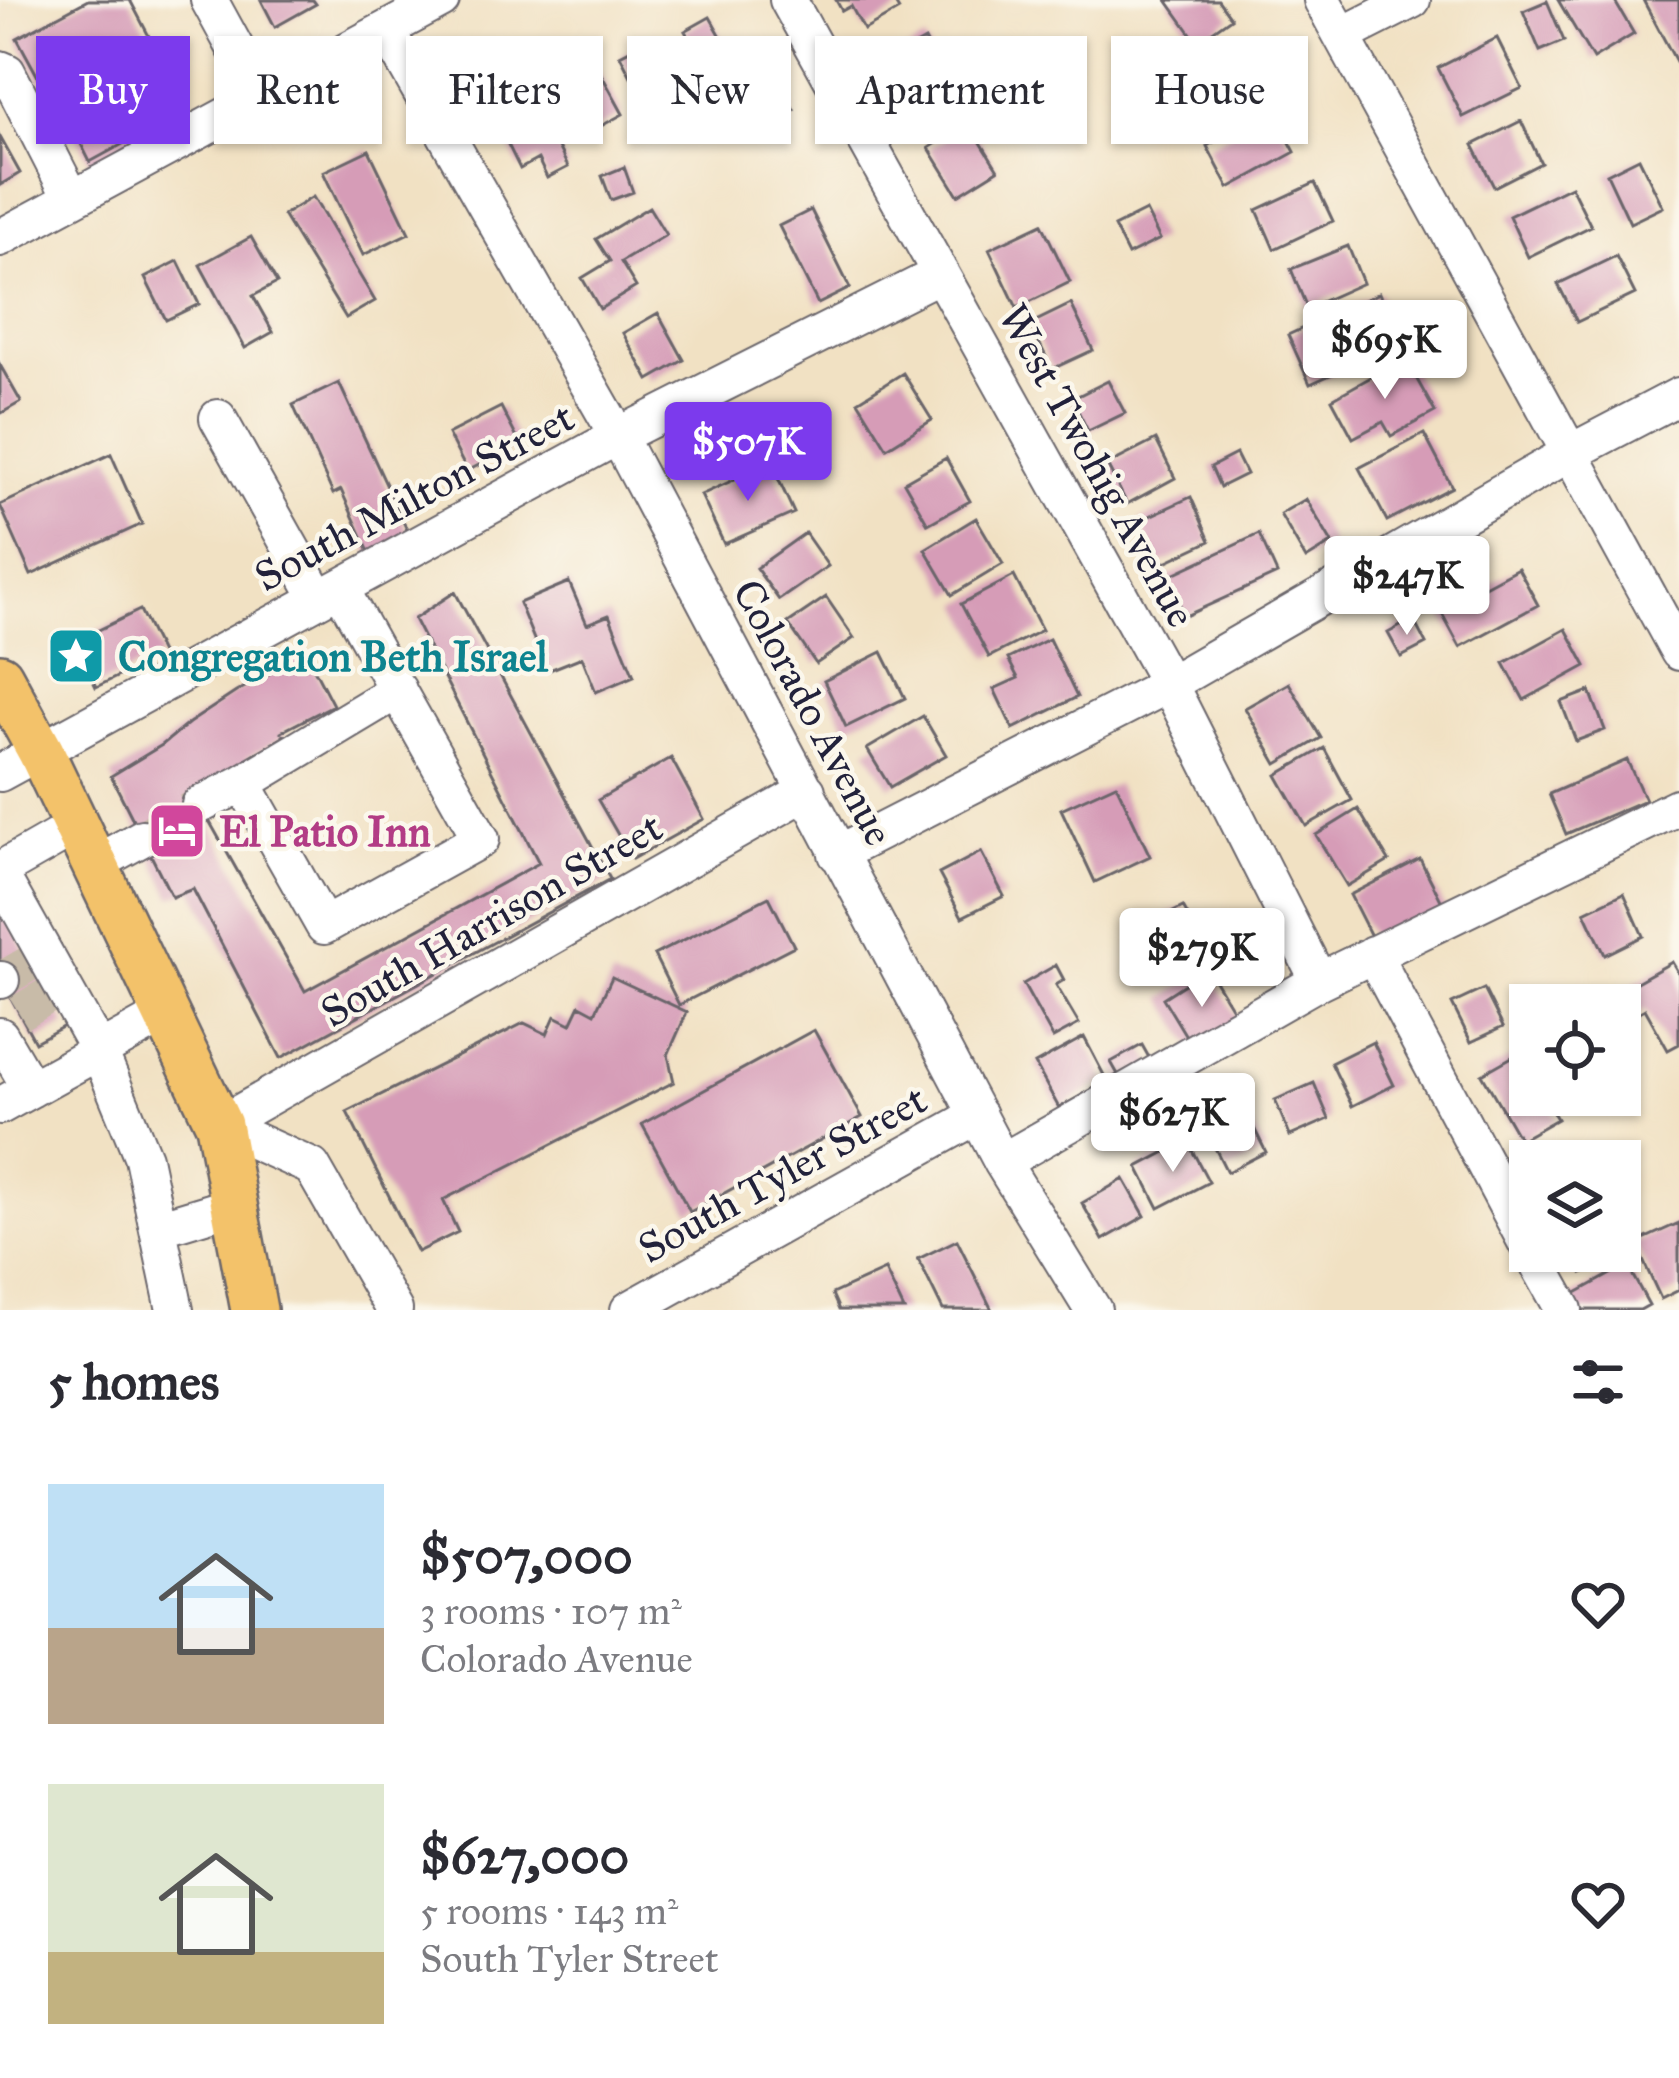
<!DOCTYPE html>
<html lang="en">
<head>
<meta charset="utf-8">
<style>
	:root { --surface:#fff; --page:#f2f2f3; --text:#2b2b33; --muted:#7c7c81; --accent:#7c3aed }
	body { margin:0; font-family:"IM FELL Great Primer",serif; background:var(--page); color:var(--text); height:100vh; display:flex; flex-direction:column; font-size:45px; white-space:nowrap }
	* { box-sizing:border-box; margin:0 }
	p { font-size:39px; color:var(--muted) }
	.icon { flex:none; width:66px; height:66px; fill:none; stroke:currentColor; stroke-width:2; stroke-linecap:round; stroke-linejoin:round }
	.map { position:relative; height:1310px; overflow:hidden }
	.panel { display:flex; flex-direction:column; background:var(--surface); flex:1 }
	.panel>* { flex:none }
	.hud { position:absolute; left:36px; top:36px; width:1608px; height:108px; display:flex; gap:24px }
	.fabs { position:absolute; left:1509px; top:984px; display:grid; gap:24px }
	.fabs a { display:grid; place-items:center; width:132px; height:132px; border-radius:0px; background:var(--surface); box-shadow:0 3px 9px #0004; font-size:60px }
	.price { position:absolute; translate:-50% -102px; padding:0 27px; border-radius:12px; background:#fff; color:#222; font-size:39px; line-height:78px; filter:drop-shadow(0 3px 6px #0008) }
	.price::after { content:''; position:absolute; left:50%; top:72px; width:36px; height:27px; margin-left:-18px; background:inherit; clip-path:polygon(0 0,100% 0,50% 100%) }
	.price.on { background:var(--accent); color:#fff }
	ul { padding:0; list-style:none }
	li { display:flex; align-items:center; gap:36px; height:300px; padding:0 48px }
	li span { display:grid; place-items:center; flex:none; width:336px; height:240px; border-radius:0px; color:#555 }
	li>.icon { margin-inline-start:auto }
	span .icon { width:144px; height:144px; fill:#fffc; stroke-width:1 }
	li b { font-size:51px }
	h2 { display:flex; justify-content:space-between; align-items:center; height:144px; padding:0 48px; font-size:51px }
	.tag { padding:0 42px; border-radius:0px; background:var(--surface); box-shadow:0 3px 9px #0004; font-size:42px; line-height:108px }
	.tag.on { background:var(--accent); color:#fff }
	.map>svg:first-child { display:block }
	.building { fill:#d69cb7 }
	.lines { fill:none; stroke-linecap:round; stroke-linejoin:round }
	.minor-tunnel { stroke:#c8bba8; stroke-width:36; stroke-dasharray:36 18; stroke-linecap:butt }
	.minor-casing { stroke:#6a656b; stroke-width:40 }
	.major-casing { stroke:#6a656b; stroke-width:50 }
	.minor { stroke:#fff; stroke-width:36 }
	.major { stroke:#f3c26a; stroke-width:45 }
	.labels { text-anchor:middle; stroke-width:9; stroke-linejoin:round; paint-order:stroke }
	.street-label { font-size:42px; fill:#22223b; stroke:#fbf7ec }
	.culture-label { font-size:42px; font-weight:bold; fill:#0d838f; stroke:#fbf7ec; text-anchor:start }
	.hotel-label { font-size:42px; font-weight:bold; fill:#b23c85; stroke:#fbf7ec; text-anchor:start }
</style>
</head>
<body>
<div class="map">
<svg width="1679" height="1310" viewBox="0 0 1679 1310">
	<rect width="100%" height="100%" fill="#fbf7ec"/>
	<filter id="ink" filterUnits="userSpaceOnUse"><feTurbulence type="fractalNoise" baseFrequency=".00833" numOctaves="2"/><feDisplacementMap in="SourceGraphic" scale="24" xChannelSelector="R" yChannelSelector="G"/><feConvolveMatrix kernelMatrix="1 2 1 2 8 2 1 2 1" color-interpolation-filters="sRGB"/></filter>
	<filter id="wash" filterUnits="userSpaceOnUse"><feTurbulence type="fractalNoise" baseFrequency=".004" numOctaves="4" result="noise"/><feDisplacementMap in="SourceGraphic" scale="48" xChannelSelector="R" yChannelSelector="G"/><feGaussianBlur stdDeviation="2.7" result="paint"/><feColorMatrix in="noise" values="0 0 0 0 0 0 0 0 0 0 0 0 0 0 0 0 0 1.4 0 .05"/><feComposite in="paint" operator="in"/></filter>
	<g filter="url(#wash)">
		<rect width="100%" height="100%" fill="#f1e1c3"/>
		<g id="blocks">
			<!-- building -->
			<path class="building" d="M88,0H130L181,97L145,115L152,128L90,162L71,124L128,93L106,52L43,86L17,38Z
				M261,0H313L316,4L275,27Z
				M836,0H893L899,10L864,30L851,6L842,11Z
				M1167,0H1218L1231,18L1197,42Z
				M1558,0H1614L1634,34L1593,59Z
				M1643,0H1679V67Z
				M1547,1L1564,41L1540,51L1523,11Z
				M710,17L738,66L713,80L685,31Z
				M657,36L680,81L643,100L620,55Z
				M1497,38L1522,88L1463,117L1438,68Z
				M925,40L946,79L905,103L883,63Z
				M1246,59L1295,152L1229,188L1207,146L1235,130L1208,80Z
				M594,61L623,114L581,137L552,84Z
				M774,73L794,110L747,136L727,99Z
				M529,88L568,167L547,178L538,159L520,169L490,108Z
				M1521,121L1541,163L1494,187L1473,145Z
				M969,123L998,170L958,195L929,148Z
				M0,137L20,173L0,185Z
				M369,150L409,233L363,255L323,172Z
				M1639,158L1663,207L1630,223L1607,174Z
				M624,167L633,192L611,200L602,176Z
				M1315,183L1333,221L1274,249L1257,210Z
				M1571,186L1591,226L1528,257L1509,216Z
				M313,197L375,301L346,318L283,215Z
				M649,207L666,235L621,262L636,287L600,309L582,278L610,261L596,239Z
				M811,210L850,288L818,304L779,226Z
				M1146,211L1160,239L1128,255L1114,227Z
				M1042,224L1070,282L1017,308L989,249Z
				M251,237L277,283L253,296L273,332L245,348L200,265Z
				M1348,246L1363,283L1307,308L1291,269Z
				M1616,256L1635,294L1577,322L1558,284Z
				M178,261L199,304L166,320L145,278Z
				M1379,293L1401,343L1310,384L1288,335Z
				M1071,304L1093,350L1052,369L1030,324Z
				M658,313L684,360L649,380L623,333Z
				M1405,358L1435,412L1391,436L1383,422L1353,438L1332,399Z
				M0,365L21,402L0,414Z
				M903,373L932,420L887,448L858,401Z
				M1108,381L1125,413L1088,431L1072,399Z
				M339,383L415,547L375,565L341,490L333,494L293,405Z
				M501,407L520,444L467,471L448,434Z
				M1424,434L1452,487L1387,521L1359,468Z
				M1156,440L1175,478L1127,504L1107,465Z
				M111,454L142,524L31,575L0,505Z
				M1236,454L1246,474L1220,487L1211,467Z
				M946,458L970,501L928,524L904,482Z
				M771,463L794,513L724,544L701,495Z
				M1191,497L1210,541L1159,565L1139,521Z
				M1306,499L1332,543L1306,559L1280,514Z
				M976,518L1003,564L952,595L925,549Z
				M805,533L828,566L779,600L756,568Z
				M1259,534L1277,574L1185,616L1167,577Z
				M1518,568L1538,605L1460,647L1440,610Z
				M1014,576L1042,630L989,657L961,604Z
				M569,582L587,624L609,615L634,676L596,692L582,657L547,671L519,603Z
				M455,592L610,879L281,1058L193,889L172,897L111,776L162,745L189,723L236,692L306,653L333,705L281,732L285,736L247,758L251,767L194,794L305,991L539,863L414,619Z
				M826,597L854,638L816,664L788,623Z
				M140,610L162,655L96,687L74,642Z
				M1413,619L1426,644L1401,657L1388,633Z
				M1566,629L1586,666L1524,700L1504,663Z
				M1049,639L1077,697L1013,729L994,689L1018,678L1008,659Z
				M882,652L905,698L846,727L824,681Z
				M1289,683L1321,738L1277,764L1245,708Z
				M1590,691L1605,730L1576,741L1561,702Z
				M923,716L946,755L890,787L867,749Z
				M1324,748L1352,800L1306,826L1277,775Z
				M671,758L704,819L632,859L598,800Z
				M1627,760L1645,800L1566,834L1549,794Z
				M1116,784L1150,856L1095,882L1061,809Z
				M1358,809L1389,861L1347,886L1316,835Z
				M981,852L1004,896L962,917L939,874Z
				M1420,859L1447,912L1377,948L1350,895Z
				M1624,893L1643,936L1605,955L1585,912Z
				M769,897L794,946L679,1005L654,955Z
				M0,905L66,1025L35,1042L0,978Z
				M1183,907L1212,959L1183,975L1154,922Z
				M1672,962L1679,974V1044L1668,1050L1645,1009L1620,1023V1005H1596Z
				M1056,965L1064,980L1056,985L1079,1024L1053,1038L1023,984Z
				M1208,969L1241,1023L1195,1051L1163,998Z
				M612,977L687,1012L668,1055L674,1082L443,1200L458,1232L417,1252L347,1112L524,1023L547,1034L555,1016L571,1024L580,1005L595,1013Z
				M1484,989L1503,1027L1471,1042L1452,1004Z
				M814,1030L862,1117L690,1212L642,1124Z
				M1084,1037L1107,1081L1059,1108L1035,1064Z
				M1373,1042L1394,1085L1352,1106L1331,1063Z
				M1142,1045L1156,1070L1125,1087L1111,1062Z
				M1519,1053L1530,1073V1095H1543L1557,1119L1520,1140L1482,1074Z
				M1314,1083L1329,1119L1290,1136L1275,1100Z
				M1248,1116L1266,1152L1227,1172L1209,1136Z
				M1187,1141L1209,1182L1159,1208L1138,1167Z
				M1124,1179L1145,1216L1103,1240L1082,1203Z
				M1679,1223V1290L1661,1299L1635,1243Z
				M957,1240L992,1310H943L918,1259Z
				M1574,1251H1607L1611,1262L1582,1273Z
				M1627,1265L1649,1305L1640,1310H1578L1571,1296Z
				M885,1270L904,1310H839L832,1294Z"/>
		</g>
	</g>
	<g filter="url(#ink)">
		<use href="#blocks" fill-opacity="0" stroke="#6a656b" stroke-width="3"/>
		<g class="lines">
			<!-- minor-tunnel -->
			<path class="minor-tunnel" d="M142,838L200,805
				M1,980L32,962
				M19,1013L49,995"/>
			<defs>
				<path id="minor" d="M209,0L262,97
					M788,0L1169,684L1319,981
					M1322,0L1679,652
					M386,30L618,436L1002,1162L1093,1310
					M1343,35L1412,0
					M0,69L7,72L72,199
					M0,238L441,0
					M218,418L319,598
					M340,588L481,839L324,926L243,783L398,690
					M0,773L618,436L940,274
					M200,805L243,783
					M837,854L1169,684L1570,453L1679,396
					M95,864L142,838
					M0,870L77,826
					M0,874L99,1051L143,1158L175,1310
					M1373,954L1530,1249
					M0,980H1
					M0,1036L31,1089
					M0,1106L166,1014
					M219,1125L807,791
					M219,1125L312,1167L394,1310
					M1002,1162L1319,981L1677,807
					M158,1228L234,1205
					M1531,1251L1564,1310
					M629,1310L978,1115"/>
				<path id="major" d="M0,677L41,752L219,1125L254,1310"/>
			</defs>
			<!-- minor casing -->
			<use href="#minor" class="minor-casing"/>
			<!-- major casing -->
			<use href="#major" class="major-casing"/>
			<!-- minor -->
			<use href="#minor" class="minor"/>
			<!-- major -->
			<use href="#major" class="major"/>
		</g>
	</g>
	<!-- icons -->
	<defs>
		<symbol id="sight-square" viewBox="-11 -11 22 22"><rect x="-9" y="-9" width="18" height="18" rx="4" fill="#0f9aa8" stroke="#fbf7ec"/><path d="M0-6L1.8-2.2L6-1.7L2.9 1.2L3.7 5.4L0 3.3L-3.7 5.4L-2.9 1.2L-6-1.7L-1.8-2.2Z" fill="#fff"/></symbol>
		<symbol id="hotel-square" viewBox="-11 -11 22 22"><rect x="-9" y="-9" width="18" height="18" rx="4" fill="#d1479c" stroke="#fbf7ec"/><path d="M-6-4.5h1.5V1H6V5H4.5V3h-9V5H-6ZM-4 0a1.8 1.8 0 1 1 3.6 0ZM.5 0V-2.5h3Q6-2.5 6 0Z" fill="#fff"/></symbol>
	</defs>
	<g fill-rule="evenodd">
		<use href="#sight-square" x="43" y="623" width="66" height="66"/>
		<use href="#hotel-square" x="144" y="798" width="66" height="66"/>
	</g>
	<g class="labels">
		<!-- street labels -->
		<g class="street-label">
			<text transform="translate(1098 465) rotate(61)" y="15">West Twohig Avenue</text>
			<text transform="translate(414 496) rotate(-28)" y="15">South Milton Street</text>
			<text transform="translate(814 712) rotate(62)" y="15">Colorado Avenue</text>
			<text transform="translate(491 919) rotate(-30)" y="15">South Harrison Street</text>
			<text transform="translate(782 1173) rotate(-29)" y="15">South Tyler Street</text>
		</g>
		<!-- culture labels -->
		<g class="culture-label">
			<text x="118" y="671">Congregation Beth Israel</text>
		</g>
		<!-- hotel labels -->
		<g class="hotel-label">
			<text x="219" y="846">El Patio Inn</text>
		</g>
	</g>
</svg>
<div class="fabs">
<a><svg class="icon" aria-label="locate" viewBox="0 0 24 24"><circle cx="12" cy="12" r="6"/><path d="M12 2v4M12 18v4M2 12h4M18 12h4"/></svg></a>
<a><svg class="icon" aria-label="layers" viewBox="0 0 24 24"><path d="M12 4l9 5-9 5-9-5zM3 14l9 5 9-5"/></svg></a>
</div>
<b class="price" style="left:1385px;top:402px">$695K</b>
<b class="price on" style="left:748px;top:504px">$507K</b>
<b class="price" style="left:1407px;top:638px">$247K</b>
<b class="price" style="left:1202px;top:1010px">$279K</b>
<b class="price" style="left:1173px;top:1175px">$627K</b>
<div class="hud">
<a class="tag on">Buy</a>
<a class="tag">Rent</a>
<a class="tag">Filters</a>
<a class="tag">New</a>
<a class="tag">Apartment</a>
<a class="tag">House</a>
</div>
</div>
<section class="panel">
<h2>5 homes<svg class="icon" aria-label="filters" viewBox="0 0 24 24"><path d="M4 7h16M4 17h16"/><circle cx="9" cy="7" r="2"/><circle cx="15" cy="17" r="2"/></svg></h2>
<ul>
<li><span style="background:linear-gradient(#bfe0f5 60%,#b9a48a 0)"><svg class="icon" aria-label="home" viewBox="0 0 24 24"><path d="M3 11l9-7 9 7M6 9v11h12V9"/></svg></span><div><b>$507,000</b><p>3 rooms · 107 m²</p><p>Colorado Avenue</p></div><svg class="icon" aria-label="heart" viewBox="0 0 24 24"><path d="M12 20l-8-8c-3-5 5-10 8-4 3-6 11-1 8 4z"/></svg></li>
<li><span style="background:linear-gradient(#dfe7d0 70%,#c2b280 0)"><svg class="icon" aria-label="home" viewBox="0 0 24 24"><path d="M3 11l9-7 9 7M6 9v11h12V9"/></svg></span><div><b>$627,000</b><p>5 rooms · 143 m²</p><p>South Tyler Street</p></div><svg class="icon" aria-label="heart" viewBox="0 0 24 24"><path d="M12 20l-8-8c-3-5 5-10 8-4 3-6 11-1 8 4z"/></svg></li>
</ul>
</section>
</body>
</html>
